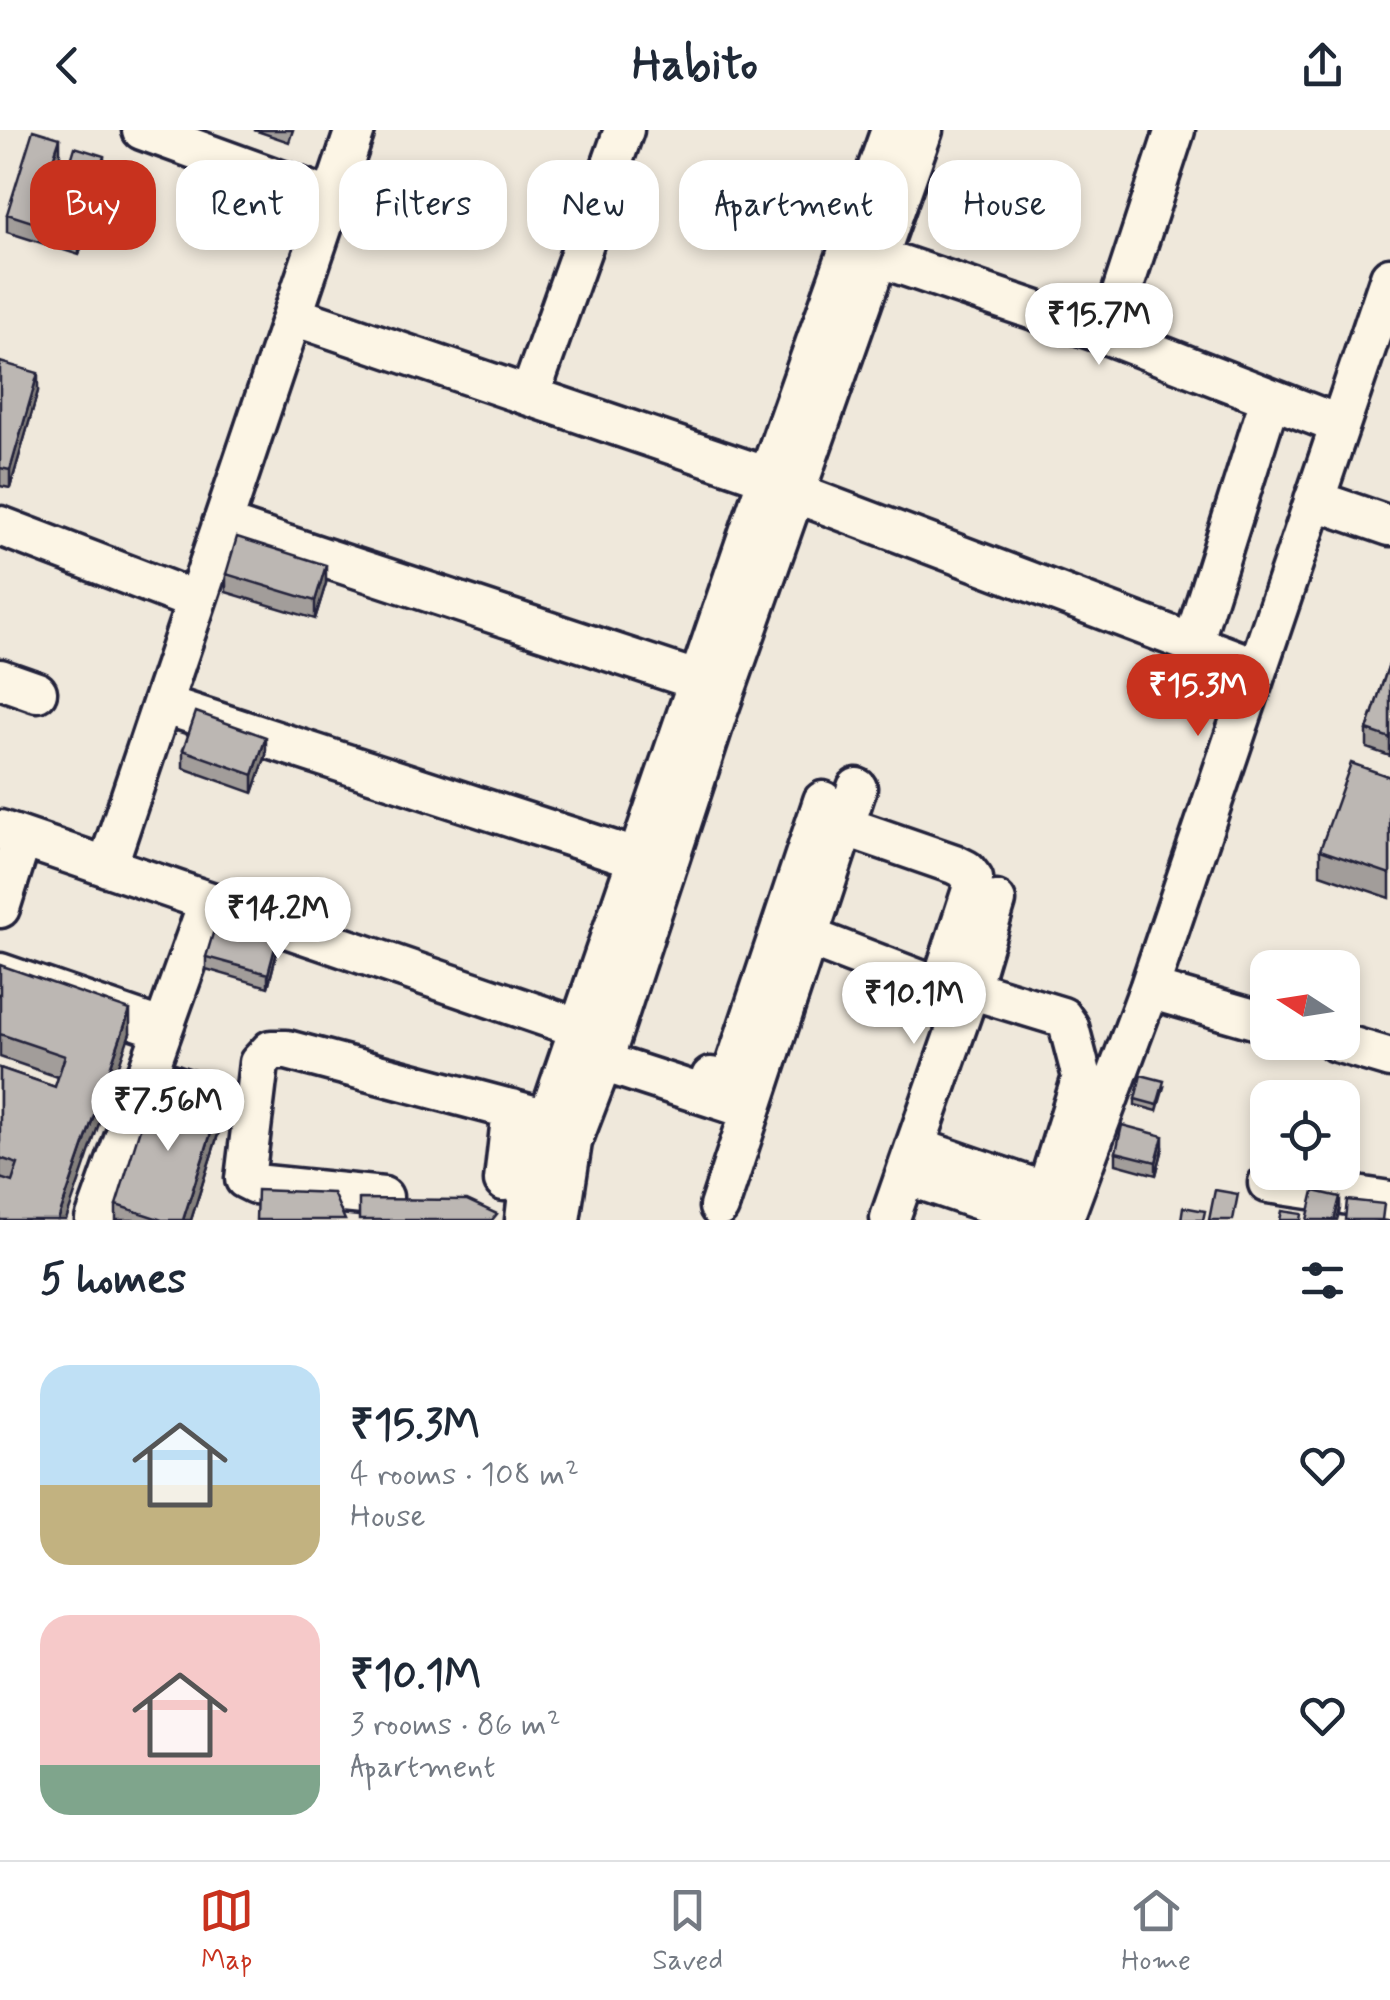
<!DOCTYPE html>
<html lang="en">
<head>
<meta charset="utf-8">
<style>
	:root { --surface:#fff; --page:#f2f2f3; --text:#1f2937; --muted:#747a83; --line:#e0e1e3; --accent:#c8321e }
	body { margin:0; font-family:Mynerve,sans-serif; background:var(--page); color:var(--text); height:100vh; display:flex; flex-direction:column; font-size:38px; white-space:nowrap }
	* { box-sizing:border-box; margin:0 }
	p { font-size:32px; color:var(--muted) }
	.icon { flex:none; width:55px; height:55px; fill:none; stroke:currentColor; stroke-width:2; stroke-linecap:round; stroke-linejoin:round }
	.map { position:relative; height:1090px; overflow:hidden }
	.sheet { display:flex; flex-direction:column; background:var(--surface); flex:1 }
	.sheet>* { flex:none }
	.guide { position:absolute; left:30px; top:30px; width:1330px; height:90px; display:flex; gap:20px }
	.needle { width:65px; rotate:282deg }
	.tools { position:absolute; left:1250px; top:820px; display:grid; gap:20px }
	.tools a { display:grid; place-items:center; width:110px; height:110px; border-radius:20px; background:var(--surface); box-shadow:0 5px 15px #0003; font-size:50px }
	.price { position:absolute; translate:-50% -85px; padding:0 22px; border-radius:35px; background:#fff; color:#222; font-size:32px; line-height:65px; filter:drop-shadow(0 2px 5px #0008) }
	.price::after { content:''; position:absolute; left:50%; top:60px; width:30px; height:22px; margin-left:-15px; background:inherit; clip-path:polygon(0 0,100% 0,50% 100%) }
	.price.active { background:var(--accent); color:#fff }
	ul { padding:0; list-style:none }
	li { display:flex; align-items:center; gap:30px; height:250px; padding:0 40px }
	li span { display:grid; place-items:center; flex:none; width:280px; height:200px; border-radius:30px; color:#555 }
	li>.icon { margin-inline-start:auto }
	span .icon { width:120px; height:120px; fill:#fffc; stroke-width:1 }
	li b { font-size:42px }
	h2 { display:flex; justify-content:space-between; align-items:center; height:120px; padding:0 40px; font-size:42px }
	.pill { padding:0 35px; border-radius:30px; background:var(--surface); box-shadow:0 5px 15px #0003; font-size:35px; line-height:90px }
	.pill.active { background:var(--accent); color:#fff }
	header { display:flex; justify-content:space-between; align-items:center; height:130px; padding:0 40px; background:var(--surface); font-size:45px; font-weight:700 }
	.tabs { display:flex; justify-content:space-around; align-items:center; height:140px; border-top:2px solid var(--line); background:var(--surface); font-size:28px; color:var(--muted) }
	.tabs a { display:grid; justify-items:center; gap:5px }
	.tabs .active { color:var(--accent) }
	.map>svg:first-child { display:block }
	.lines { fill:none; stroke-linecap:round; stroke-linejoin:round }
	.minor-casing { stroke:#22223b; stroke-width:45 }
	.minor { stroke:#fcf5e5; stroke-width:38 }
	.wall { fill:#a29d9a; stroke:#22223b; stroke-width:2.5 }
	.shaded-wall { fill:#84807d; stroke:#22223b; stroke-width:2.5 }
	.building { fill:#bcb7b3; stroke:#22223b; stroke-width:2.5 }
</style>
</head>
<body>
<header><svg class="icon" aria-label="back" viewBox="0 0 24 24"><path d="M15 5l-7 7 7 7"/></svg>Habito<svg class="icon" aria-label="share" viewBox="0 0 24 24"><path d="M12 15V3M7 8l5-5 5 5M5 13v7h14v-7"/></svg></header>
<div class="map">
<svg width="1390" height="1090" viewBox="0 0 1390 1090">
	<rect width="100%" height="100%" fill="#efe8db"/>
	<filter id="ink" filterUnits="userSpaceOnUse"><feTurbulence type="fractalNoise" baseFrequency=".01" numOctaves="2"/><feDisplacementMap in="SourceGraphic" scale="20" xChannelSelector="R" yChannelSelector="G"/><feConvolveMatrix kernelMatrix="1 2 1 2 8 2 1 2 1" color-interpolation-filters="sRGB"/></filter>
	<g filter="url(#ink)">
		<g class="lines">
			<defs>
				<path id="minor" d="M142,0L332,69
					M878,127L1108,205L1340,295
					M294,186L768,347L795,363L1257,538
					M1108,205L1175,0
					M530,265L624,0
					M1314,370L1390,396
					M222,394L699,551
					M0,396L196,471
					M1193,513L1264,288
					M0,549L37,562
					M162,574L639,729
					M844,696L954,734L966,740L973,749L971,763L940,858
					M0,700L579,898
					M107,737L355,0
					M0,778L22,708
					M808,807L967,868L890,1088
					M0,843L163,899
					M1149,859L1268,893
					M967,868L996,771
					M1336,912L1390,928
					M578,924L751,980L857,658
					M146,945L253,984
					M711,947L724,950L732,945L823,671
					M935,1024L1046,1062L1082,947L1069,897L1062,887L970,859
					M906,1045L1038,1090
					M504,1051L512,979
					M1268,1053L1390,1071
					M383,1067L255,1054L245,1049L259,933L271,920H287L548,989
					M719,1077L751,980
					M95,1090L208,773
					M525,1090L529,1055L548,989L768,347L891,0
					M560,1090L572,1012L603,931L717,584L923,0
					M1063,1090L1149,859L1390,147"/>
			</defs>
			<!-- minor casing -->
			<use href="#minor" class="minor-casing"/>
			<!-- minor -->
			<use href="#minor" class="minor"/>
		</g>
		<!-- wall -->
		<path class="wall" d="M254,0H293L289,12Z
			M60,26L55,43L66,47L104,44L79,125L7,102V84Z
			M0,232L38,261L10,358L0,356Z
			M226,444L326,453L315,489L226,462Z
			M1390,531V626L1367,618V600Z
			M183,620L266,625L253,663L183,638Z
			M1390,647V768L1320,744V720Z
			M278,818L268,857L206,839V827Z
			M0,835L130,903L0,1090V938L55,957L58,947L0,927Z
			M1164,957L1157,981L1135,975V969Z
			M220,998L191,1090H116V1075Z
			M1163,1018L1156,1045L1116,1034V1022Z"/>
		<!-- shaded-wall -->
		<path class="shaded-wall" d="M60,8V26L49,59V41Z
			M104,26V44L79,125V107Z
			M38,243V261L10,358V340Z
			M326,435V453L315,489V471Z
			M266,607V625L253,663V645Z
			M278,806V818L268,857V844Z
			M130,880V903L66,1090H58Z
			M220,975V998L191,1090H183Z
			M1163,1006V1018L1156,1045V1032Z
			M1340,1067V1079L1337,1090H1334Z"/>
		<!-- building -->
		<path class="building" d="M33,0L60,8L49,41L66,47L75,17L104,26L79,107L7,84Z
			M0,232L38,243L10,340L0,338Z
			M237,407L326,435L315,471L226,444Z
			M1390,531V608L1367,600Z
			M196,582L266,607L253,645L183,620Z
			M1351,633L1390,647V744L1320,720Z
			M217,790L278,806L268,844L206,827Z
			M0,835L130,880L58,1090H0V1048L12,1052L18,1034L0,1028V938L55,957L65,926L0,904Z
			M1141,945L1164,951L1157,975L1135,969Z
			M154,954L220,975L183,1090H162L116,1075Z
			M1122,995L1163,1006L1156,1032L1116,1022Z
			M257,1060L333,1063L345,1090H256Z
			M1215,1060L1238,1064L1233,1090H1209Z
			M1314,1061L1340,1067L1334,1090H1307Z
			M359,1069L467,1070L497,1084L492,1090H359Z
			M1347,1070L1384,1074L1382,1090H1345Z
			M1183,1077L1205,1081L1203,1090H1181Z
			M1282,1081L1302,1084L1301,1090H1280Z"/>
	</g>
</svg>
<div class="tools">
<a><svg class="needle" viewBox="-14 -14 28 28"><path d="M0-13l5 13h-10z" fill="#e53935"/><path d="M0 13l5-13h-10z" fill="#747a83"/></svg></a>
<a><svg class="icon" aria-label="locate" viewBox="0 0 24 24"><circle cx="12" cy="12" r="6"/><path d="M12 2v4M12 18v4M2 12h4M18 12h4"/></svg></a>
</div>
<b class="price" style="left:1099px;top:238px">₹15.7M</b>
<b class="price active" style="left:1198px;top:609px">₹15.3M</b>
<b class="price" style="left:278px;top:832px">₹14.2M</b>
<b class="price" style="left:914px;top:917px">₹10.1M</b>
<b class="price" style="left:168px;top:1024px">₹7.56M</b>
<div class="guide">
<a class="pill active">Buy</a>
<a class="pill">Rent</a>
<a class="pill">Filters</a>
<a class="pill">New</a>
<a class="pill">Apartment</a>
<a class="pill">House</a>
</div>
</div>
<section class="sheet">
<h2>5 homes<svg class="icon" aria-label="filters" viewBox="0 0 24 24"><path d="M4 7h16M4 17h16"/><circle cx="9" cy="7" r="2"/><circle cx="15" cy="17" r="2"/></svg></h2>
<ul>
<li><span style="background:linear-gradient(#bfe0f5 60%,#c2b280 0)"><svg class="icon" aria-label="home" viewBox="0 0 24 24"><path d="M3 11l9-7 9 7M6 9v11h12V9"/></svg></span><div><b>₹15.3M</b><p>4 rooms · 108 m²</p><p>House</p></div><svg class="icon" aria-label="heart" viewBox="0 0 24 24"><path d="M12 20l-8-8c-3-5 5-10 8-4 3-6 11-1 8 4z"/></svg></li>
<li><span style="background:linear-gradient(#f6c9c9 75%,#7fa58c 0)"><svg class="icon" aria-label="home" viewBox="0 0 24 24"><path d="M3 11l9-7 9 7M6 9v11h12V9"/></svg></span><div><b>₹10.1M</b><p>3 rooms · 86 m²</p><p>Apartment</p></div><svg class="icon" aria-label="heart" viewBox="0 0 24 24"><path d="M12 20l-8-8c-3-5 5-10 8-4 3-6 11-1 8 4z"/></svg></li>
</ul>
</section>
<nav class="tabs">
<a class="active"><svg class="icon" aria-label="map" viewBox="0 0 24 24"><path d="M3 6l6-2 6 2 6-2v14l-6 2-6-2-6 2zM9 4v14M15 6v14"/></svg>Map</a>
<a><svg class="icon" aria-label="saved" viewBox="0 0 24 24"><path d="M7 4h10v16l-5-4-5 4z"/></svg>Saved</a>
<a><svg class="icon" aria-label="home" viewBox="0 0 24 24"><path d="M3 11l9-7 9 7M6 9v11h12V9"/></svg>Home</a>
</nav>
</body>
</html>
